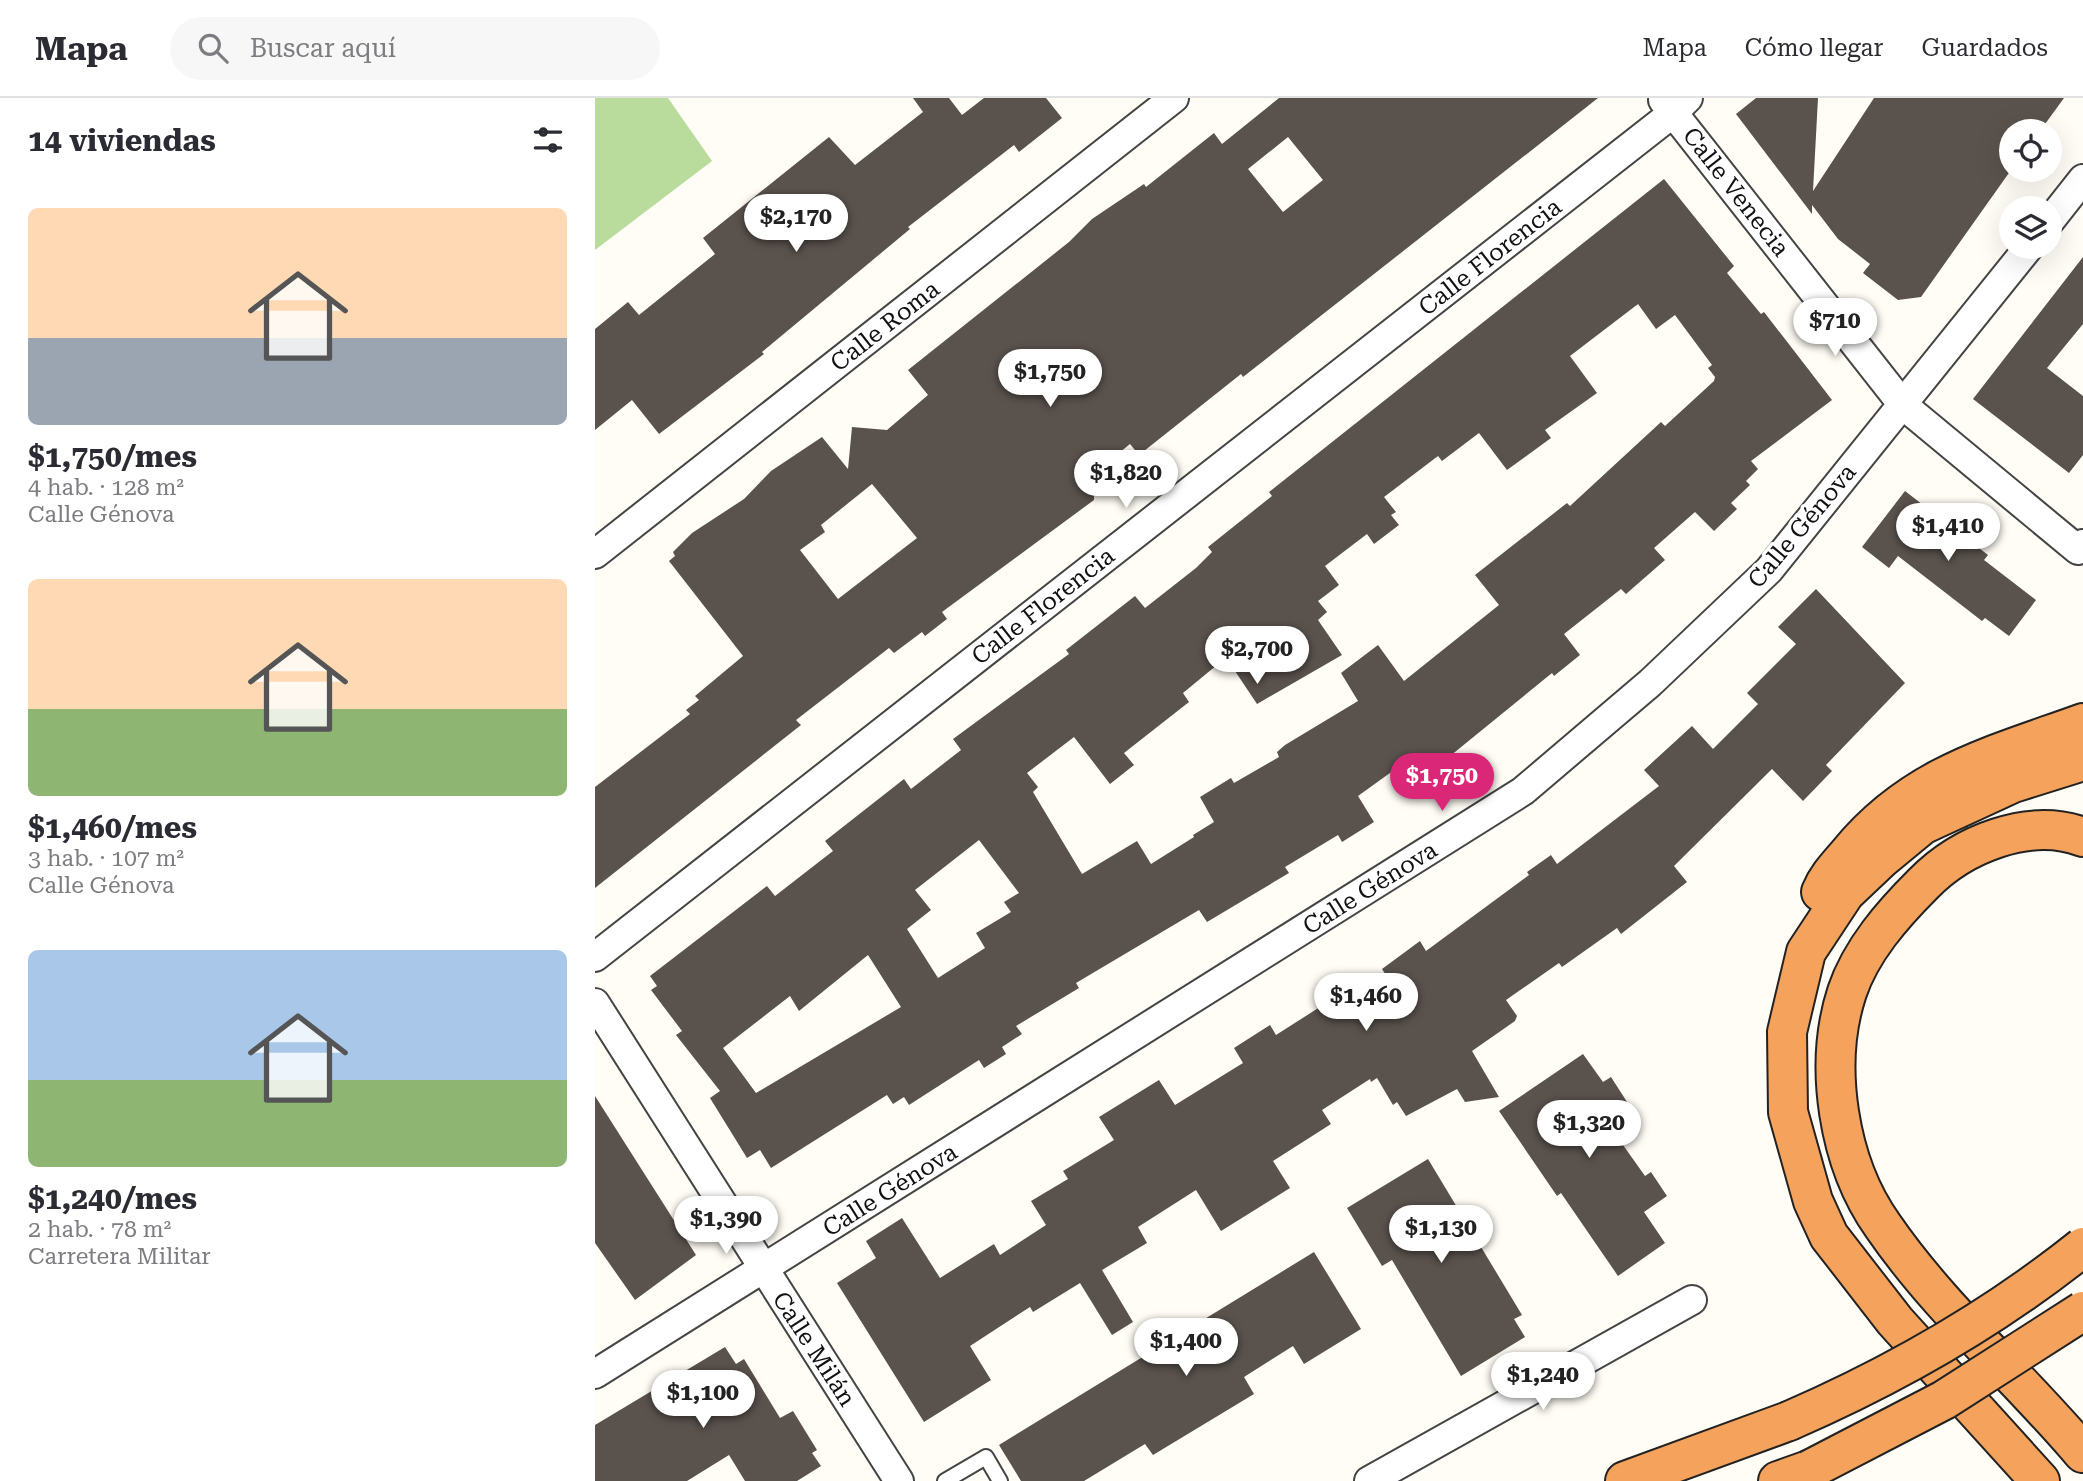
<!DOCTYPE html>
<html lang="es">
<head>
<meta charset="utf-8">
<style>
	:root { --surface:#fff; --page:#f7f7f7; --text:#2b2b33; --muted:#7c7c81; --line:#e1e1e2; --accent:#db2777 }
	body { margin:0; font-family:"Roboto Serif",serif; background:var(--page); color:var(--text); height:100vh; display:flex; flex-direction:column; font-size:26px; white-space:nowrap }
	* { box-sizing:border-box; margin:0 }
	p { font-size:23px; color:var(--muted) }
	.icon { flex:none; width:38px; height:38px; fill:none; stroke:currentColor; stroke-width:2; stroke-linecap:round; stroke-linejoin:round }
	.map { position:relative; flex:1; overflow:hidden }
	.sheet { display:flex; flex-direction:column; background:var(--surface); width:595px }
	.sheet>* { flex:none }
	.controls { position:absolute; left:1404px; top:21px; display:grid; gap:14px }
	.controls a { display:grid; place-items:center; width:63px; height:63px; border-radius:50%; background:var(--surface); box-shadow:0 7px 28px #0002; font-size:35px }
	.price { position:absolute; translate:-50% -60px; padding:0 16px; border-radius:24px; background:#fff; color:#222; font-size:23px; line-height:46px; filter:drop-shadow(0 2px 4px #0008) }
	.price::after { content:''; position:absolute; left:50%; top:42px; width:21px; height:16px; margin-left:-10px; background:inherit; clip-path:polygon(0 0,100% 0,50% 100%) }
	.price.active { background:var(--accent); color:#fff }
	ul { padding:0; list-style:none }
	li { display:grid; align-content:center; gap:14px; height:371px; padding:0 28px }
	li span { display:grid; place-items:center; height:217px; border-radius:10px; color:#555 }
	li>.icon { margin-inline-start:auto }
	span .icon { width:126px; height:126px; fill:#fffc; stroke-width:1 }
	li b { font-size:30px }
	h2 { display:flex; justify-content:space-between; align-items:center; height:84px; padding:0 28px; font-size:30px }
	header { display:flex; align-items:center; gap:42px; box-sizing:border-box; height:98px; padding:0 35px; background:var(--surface); border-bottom:2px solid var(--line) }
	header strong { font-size:33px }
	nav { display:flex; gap:38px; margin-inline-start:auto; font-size:24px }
	.search { width:490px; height:63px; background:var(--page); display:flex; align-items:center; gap:18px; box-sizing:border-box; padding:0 24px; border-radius:38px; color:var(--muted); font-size:26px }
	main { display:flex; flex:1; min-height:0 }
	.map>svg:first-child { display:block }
	.forest { fill:#b9dc9c }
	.building { fill:#5a524d; fill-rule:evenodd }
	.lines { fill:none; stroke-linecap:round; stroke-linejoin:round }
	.lane-casing { stroke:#444; stroke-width:18 }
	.street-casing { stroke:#444; stroke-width:32 }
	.highway-casing { stroke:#222; stroke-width:42 }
	.lane { stroke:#fff; stroke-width:14 }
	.street { stroke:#fff; stroke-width:28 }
	.highway { stroke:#f5a25d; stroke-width:38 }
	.highway-bridge-casing { stroke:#222; stroke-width:42; stroke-linecap:butt }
	.highway-bridge { stroke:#f5a25d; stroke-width:38 }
	.labels { text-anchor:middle; stroke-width:7; stroke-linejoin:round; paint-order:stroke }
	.street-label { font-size:24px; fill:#111; stroke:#fff }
</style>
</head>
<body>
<header>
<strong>Mapa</strong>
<div class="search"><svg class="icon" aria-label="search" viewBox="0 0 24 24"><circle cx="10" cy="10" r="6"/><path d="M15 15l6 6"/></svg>Buscar aquí</div>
<nav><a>Mapa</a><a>Cómo llegar</a><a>Guardados</a></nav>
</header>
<main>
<section class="sheet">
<h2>14 viviendas<svg class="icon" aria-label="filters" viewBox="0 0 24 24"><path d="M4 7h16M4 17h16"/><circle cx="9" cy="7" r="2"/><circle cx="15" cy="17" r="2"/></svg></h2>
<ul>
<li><span style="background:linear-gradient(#ffd9b3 60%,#9aa5b1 0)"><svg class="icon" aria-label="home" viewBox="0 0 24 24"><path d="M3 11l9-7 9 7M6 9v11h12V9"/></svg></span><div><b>$1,750/mes</b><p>4 hab. · 128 m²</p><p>Calle Génova</p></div></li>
<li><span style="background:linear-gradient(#ffd9b3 60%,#8fb573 0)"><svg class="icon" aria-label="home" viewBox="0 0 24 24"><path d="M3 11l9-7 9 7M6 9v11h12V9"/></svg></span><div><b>$1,460/mes</b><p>3 hab. · 107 m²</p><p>Calle Génova</p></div></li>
<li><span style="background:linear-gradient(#a9c7e8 60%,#8fb573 0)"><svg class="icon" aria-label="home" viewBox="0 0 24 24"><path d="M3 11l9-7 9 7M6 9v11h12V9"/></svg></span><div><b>$1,240/mes</b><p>2 hab. · 78 m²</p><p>Carretera Militar</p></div></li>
</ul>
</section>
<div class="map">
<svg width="1488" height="1383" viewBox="0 0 1488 1383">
	<rect width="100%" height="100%" fill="#fffdf5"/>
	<!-- forest -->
	<path class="forest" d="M0,0H73L117,63L0,152Z"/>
	<!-- building -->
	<path class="building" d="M318,0H354L367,17L389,0H451L467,20L424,54L419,47L313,129L315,131L167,254L169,256L64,336L37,302L0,332V231L33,204L44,217L120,156L108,140L234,39L260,67L328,14Z
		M684,0H1003L648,279L646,276L544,357L535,346L488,384L499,397V402L347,514L352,521L330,538L327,534L299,555L294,550L201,622L206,627L0,790V689L95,616L91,612L104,602L100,598L148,558L74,463L80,458L78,454L97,435L149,401L176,373L227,339L253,371L257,329L292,332L333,297L313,272L474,144L497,121L549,86L551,89L619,35L627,46ZM693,39L728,82L688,114L653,71ZM277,386L322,440L243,501L205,452L230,434L226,427Z
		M1161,0H1223L1218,93L1279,0H1469L1445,33H1416V72L1326,199L1303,202L1268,175L1275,166L1243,141L1217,107V116L1141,16Z
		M1069,81L1139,168L1132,175L1166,216L1169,214L1237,302L1156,363L1163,371L1151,383L1155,387L1136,405L1142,411L1119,433L1100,414L1059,450L1070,462L1031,496L1026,491L969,536L985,557L959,578L957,575L860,654L825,679L813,662L763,698L779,724L747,744L743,737L690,769L694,775L612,824L604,812L481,885L484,890L421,928L427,936L407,949L411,956L389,970L384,962L314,1007L309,999L298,1006L292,997L176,1070L165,1052L152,1060L115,1000L125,993L81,937L87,933L56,892L62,888L55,878L172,788L180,798L238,753L230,743L309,681L316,691L366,652L358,641L474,556L471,552L540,498L550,510L601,470L617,454L613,449L677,398L674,394ZM1043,206L1061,231L1080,217L1117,267L1113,270L1120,279L1119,283L1070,328L1066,324L975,408L972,405L880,477L904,507L809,583L783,547L746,575L763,603L690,647L682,654L684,659L639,685L636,680L605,699L619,724L598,737L599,739L556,766L542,743L487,776L438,694L443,689L432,675L479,639L515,686L539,667L529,655L594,604L588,595L628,562L632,561L662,606L747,557L723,522L732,514L723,503L744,487L730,468L772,436L779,446L804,427L796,417L801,414L789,399L843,358L847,363L884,335L912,372L956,340L950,332L1002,295L975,258ZM384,742L424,795L409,804L416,814L381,835L390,850L343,880L312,831L336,812L320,792ZM273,857L306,909L161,995L128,950L195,898L204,913Z
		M1488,159V226L1452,270L1488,298V357L1474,375L1378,301Z
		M1310,393L1393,457L1389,462L1441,502L1414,538L1390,520L1387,523L1303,458L1294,470L1267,449Z
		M1221,491L1310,585L1231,667L1237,673L1208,703L1177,671L1079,768L1092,784L1026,836L1022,830L967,869L964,865L911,902L922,918L920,923L877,953L904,999L870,1004L862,991L811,1018L802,1004L798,1007L782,980L776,984L775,981L727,1012L736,1026L678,1063L695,1090L626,1133L601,1092L543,1129L552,1145L507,1172L538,1224L517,1237L485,1185L438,1214L435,1209L375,1248L396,1282L329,1324L242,1185L281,1160L271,1143L307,1120L345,1180L399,1146L405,1157L451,1127L436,1103L473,1081L468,1073L519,1042L504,1019L564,982L580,1007L648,965L639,950L675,927L681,937L728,907L753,916L798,888L787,871L825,843L831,853L934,777L932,774L956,757L962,766L1064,688L1049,672L1097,628L1118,651L1163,606L1152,595L1201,546L1183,529Z
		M988,956L1008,984L1016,979L1034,1007L1011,1023L1050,1078L1056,1074L1072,1098L1049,1114L1070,1145L1023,1178L966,1095L962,1098L904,1013Z
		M0,998L101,1157L40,1202L0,1145Z
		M833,1061L927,1217L919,1221L930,1239L866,1278L797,1162L787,1168L752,1110Z
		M719,1154L766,1231L709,1266L698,1248L649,1279L659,1296L558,1357L550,1346L489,1383H426L404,1347Z
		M130,1249L141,1266L149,1261L185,1320L198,1313L222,1352L217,1355L226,1368L202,1383H150L134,1357L92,1383H0V1327Z"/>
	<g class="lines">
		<defs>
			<path id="lane" d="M350,1383L391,1359L405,1383"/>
			<path id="street" d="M1068,2L1308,307L1483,452L1488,446
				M1454,124L1488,81
				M0,456L579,0
				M0,859L1078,15L1093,0
				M0,905L304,1383
				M0,1276L928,693L1055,585L1174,472L1434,149
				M774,1383L1097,1202"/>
			<path id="highway" d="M1488,739C1434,719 1367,746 1328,786C1298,816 1266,852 1252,894C1228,967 1243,1065 1288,1128C1345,1211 1423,1278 1488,1355
				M1226,794C1232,779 1243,768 1254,755C1318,677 1397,658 1488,625
				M1030,1383L1194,1323
				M1183,1383L1214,1372
				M1445,1383L1300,1223L1234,1138L1218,1103L1193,1014L1192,934L1211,854L1250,795L1287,760L1327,727L1418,685L1488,663"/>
		</defs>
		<!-- lane casing -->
		<use href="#lane" class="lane-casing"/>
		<!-- street casing -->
		<use href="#street" class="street-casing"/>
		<!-- highway casing -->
		<use href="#highway" class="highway-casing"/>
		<!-- lane -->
		<use href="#lane" class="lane"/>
		<!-- street -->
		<use href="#street" class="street"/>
		<!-- highway -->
		<use href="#highway" class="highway"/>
		<defs>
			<path id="highway-bridge" d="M1194,1323C1300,1277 1398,1221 1488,1149
				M1214,1372L1349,1302L1488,1213"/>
		</defs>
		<!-- highway-bridge casing -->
		<use href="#highway-bridge" class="highway-bridge-casing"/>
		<!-- highway-bridge -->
		<use href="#highway-bridge" class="highway-bridge"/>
	</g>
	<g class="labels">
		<!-- street labels -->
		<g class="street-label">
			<text transform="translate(1141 94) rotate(52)" y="8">Calle Venecia</text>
			<text transform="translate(895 159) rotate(-38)" y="8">Calle Florencia</text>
			<text transform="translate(290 228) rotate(-38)" y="8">Calle Roma</text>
			<text transform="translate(1207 428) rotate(-50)" y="8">Calle Génova</text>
			<text transform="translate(448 508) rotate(-38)" y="8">Calle Florencia</text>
			<text transform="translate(775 790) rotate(-32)" y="8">Calle Génova</text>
			<text transform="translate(295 1092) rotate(-32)" y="8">Calle Génova</text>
			<text transform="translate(219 1251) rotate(57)" y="8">Calle Milán</text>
		</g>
	</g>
</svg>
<div class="controls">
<a><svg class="icon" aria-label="locate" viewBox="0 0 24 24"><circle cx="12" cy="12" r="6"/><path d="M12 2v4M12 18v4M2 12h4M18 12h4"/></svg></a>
<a><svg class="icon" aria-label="layers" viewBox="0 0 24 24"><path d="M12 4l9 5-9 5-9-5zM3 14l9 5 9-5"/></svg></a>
</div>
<b class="price" style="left:201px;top:156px">$2,170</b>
<b class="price" style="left:1240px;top:260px">$710</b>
<b class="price" style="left:455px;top:311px">$1,750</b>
<b class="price" style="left:531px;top:412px">$1,820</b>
<b class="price" style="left:1353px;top:465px">$1,410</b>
<b class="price" style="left:662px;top:588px">$2,700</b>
<b class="price active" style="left:847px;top:715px">$1,750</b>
<b class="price" style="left:771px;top:935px">$1,460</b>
<b class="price" style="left:994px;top:1062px">$1,320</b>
<b class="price" style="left:131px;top:1158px">$1,390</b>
<b class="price" style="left:846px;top:1167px">$1,130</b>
<b class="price" style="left:591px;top:1280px">$1,400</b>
<b class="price" style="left:948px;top:1314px">$1,240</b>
<b class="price" style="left:108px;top:1332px">$1,100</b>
</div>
</main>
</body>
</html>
